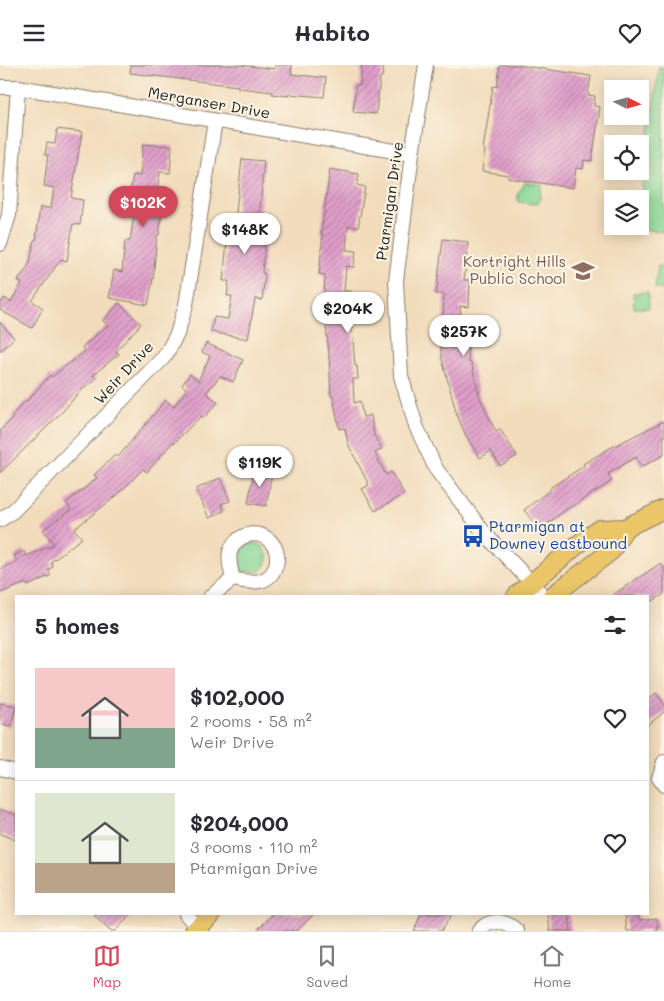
<!DOCTYPE html>
<html lang="en">
<head>
<meta charset="utf-8">
<style>
	:root { --surface:#fff; --page:#f7f7f7; --text:#2b2b33; --muted:#7c7c81; --line:#e1e1e2; --accent:#d1495b }
	body { margin:0; font-family:Mali,sans-serif; background:var(--page); color:var(--text); height:100vh; display:flex; flex-direction:column; font-size:19px; white-space:nowrap }
	* { box-sizing:border-box; margin:0 }
	p { font-size:16px; color:var(--muted) }
	.icon { flex:none; width:28px; height:28px; fill:none; stroke:currentColor; stroke-width:2; stroke-linecap:round; stroke-linejoin:round }
	.map { position:relative; flex:1; overflow:hidden }
	.drawer { position:absolute; left:15px; top:530px; width:634px; height:320px; display:flex; flex-direction:column; background:var(--surface); border-radius:0px; box-shadow:0 2px 12px #0003 }
	.drawer>* { flex:none }
	.needle { width:32px; rotate:96deg }
	.buttons { position:absolute; left:604px; top:15px; display:grid; gap:10px }
	.buttons a { display:grid; place-items:center; width:45px; height:45px; border-radius:0px; background:var(--surface); box-shadow:0 2px 12px #0003; font-size:25px }
	.price { position:absolute; translate:-50% -42px; padding:0 11px; border-radius:18px; background:#fff; color:#222; font-size:16px; line-height:32px; filter:drop-shadow(0 1px 2px #0008) }
	.price::after { content:''; position:absolute; left:50%; top:30px; width:15px; height:11px; margin-left:-8px; background:inherit; clip-path:polygon(0 0,100% 0,50% 100%) }
	.price.selected { background:var(--accent); color:#fff }
	ul { padding:0; list-style:none }
	li { display:flex; align-items:center; gap:15px; height:125px; padding:0 20px }
	li+li { border-top:1px solid var(--line) }
	li span { display:grid; place-items:center; flex:none; width:140px; height:100px; border-radius:0px; color:#555 }
	li>.icon { margin-inline-start:auto }
	span .icon { width:60px; height:60px; fill:#fffc; stroke-width:1 }
	li b { font-size:21px }
	h2 { display:flex; justify-content:space-between; align-items:center; height:60px; padding:0 20px; font-size:21px }
	header { display:flex; justify-content:space-between; align-items:center; height:65px; padding:0 20px; background:var(--surface); font-size:22px; font-weight:700 }
	.dock { display:flex; justify-content:space-around; align-items:center; height:70px; border-top:1px solid var(--line); background:var(--surface); font-size:14px; color:var(--muted) }
	.dock a { display:grid; justify-items:center; gap:2px }
	.dock .selected { color:var(--accent) }
	.map>svg:first-child { display:block }
	.grass { fill:#88d695; stroke:#527958 }
	.park { fill:url(#park-tufts); stroke:#527958 }
	.building { fill:url(#building-hatch) }
	.lines { fill:none; stroke-linecap:round; stroke-linejoin:round }
	.minor-casing { stroke:#877c6c; stroke-width:16 }
	.major-casing { stroke:#877c6c; stroke-width:20 }
	.minor { stroke:#fff; stroke-width:14 }
	.major { stroke:#eac669; stroke-width:18 }
	.labels { text-anchor:middle; stroke-width:4; stroke-linejoin:round; paint-order:stroke }
	.street-label { font-size:15px; fill:#1c1c1c; stroke:#fcf5e5 }
	.education-label { font-size:15px; fill:#785e54; stroke:#fcf5e5; text-anchor:end }
	.transit-label { font-size:15px; fill:#164399; stroke:#fcf5e5; text-anchor:start }
</style>
</head>
<body>
<header><svg class="icon" aria-label="menu" viewBox="0 0 24 24"><path d="M4 6h16M4 12h16M4 18h16"/></svg>Habito<svg class="icon" aria-label="heart" viewBox="0 0 24 24"><path d="M12 20l-8-8c-3-5 5-10 8-4 3-6 11-1 8 4z"/></svg></header>
<div class="map">
<svg width="664" height="866" viewBox="0 0 664 866">
	<defs>
		<pattern id="park-tufts" width="24" height="20" patternUnits="userSpaceOnUse" patternTransform="scale(1.25)"><rect width="24" height="20" fill="#88d695"/><path d="M3 7l-1-3M5 7V3M7 7l1-3M15 17l-1-3M17 17v-4M19 17l1-3" fill="none" stroke="#75b780"/></pattern>
		<pattern id="building-hatch" width="6" height="6" patternUnits="userSpaceOnUse" patternTransform="scale(1.25)"><rect width="6" height="6" fill="#e09eca"/><path d="M-1 1l2-2M0 6l6-6M5 7l2-2" fill="none" stroke="#b580a3"/></pattern>
	</defs>
	<rect width="100%" height="100%" fill="#fcf5e5"/>
	<filter id="ink" filterUnits="userSpaceOnUse"><feTurbulence type="fractalNoise" baseFrequency=".02" numOctaves="2"/><feDisplacementMap in="SourceGraphic" scale="10" xChannelSelector="R" yChannelSelector="G"/><feConvolveMatrix kernelMatrix="1 2 1 2 8 2 1 2 1" color-interpolation-filters="sRGB"/></filter>
	<filter id="wash" filterUnits="userSpaceOnUse"><feTurbulence type="fractalNoise" baseFrequency=".0096" numOctaves="4" result="noise"/><feDisplacementMap in="SourceGraphic" scale="20" xChannelSelector="R" yChannelSelector="G"/><feGaussianBlur stdDeviation="1.12" result="paint"/><feColorMatrix in="noise" values="0 0 0 0 0 0 0 0 0 0 0 0 0 0 0 0 0 1.4 0 .05"/><feComposite in="paint" operator="in"/></filter>
	<g filter="url(#wash)">
		<rect width="100%" height="100%" fill="#f2dcbc"/>
		<!-- grass -->
		<path class="grass" d="M659,2L664,3V167L636,163L637,161H640V137Z
			M255,478C270,483 271,499 258,507L242,506L240,504L239,489L246,480Z"/>
		<!-- park -->
		<path class="park" d="M525,117L542,120L539,137L534,139L519,137C514,127 523,125 525,117Z
			M658,201L664,202V225L655,223Z
			M648,227L649,243H634L633,228Z"/>
		<g id="blocks">
			<!-- building -->
			<path class="building" d="M131,0H241L275,4V0H292L291,9L326,13L324,32L289,29V31L272,29L273,27L238,23V21L130,8Z
				M362,0H384L382,12H380L376,49L353,47L356,20L360,21Z
				M500,0H517L591,11L588,30L595,31L594,41L600,42L592,96L584,95L583,104L576,103L573,123L508,113V110L482,106L485,85L483,84L493,21L497,22Z
				M57,64L82,67L71,133L83,135L80,160L73,159L67,196L61,194L32,236L43,243L32,263L0,245V240L4,233L11,237L22,218L18,216L30,198L34,175H36L40,142L51,143L54,123L44,121L48,90H45L47,78L55,79Z
				M143,79L172,81L170,108L160,107L157,126L168,128L165,141L163,140L159,170H157L153,214L148,240L109,233L114,205L122,207L125,176H130L136,136L129,134L133,110L140,111Z
				M242,94L264,96L258,168L266,169L262,208L265,209L262,235L255,234L248,274L211,267L214,252L228,254L232,231H227L229,216H223L227,177L237,178L239,156H235Z
				M330,104L359,109L357,120L365,122L358,162L348,161L346,185L356,186L354,202L346,201L344,226H351L349,263H352L355,301H357L358,314H353L354,338L360,336L363,352L371,350L374,370L382,384L375,388L386,410L391,407L404,429L375,446L362,424L369,420L348,379L345,363L339,364L333,331H331L329,290L325,252H323L325,210L319,209L323,169H321Z
				M443,174L468,177L464,215H470L469,242L460,241L463,268H466L469,298L471,297L480,333L496,367L500,364L517,391L500,401L491,386L480,393L466,371L457,350L442,294L438,258L443,257L444,229H436Z
				M119,238L141,259L116,286L119,289L93,310L96,314L80,326L63,346L0,408V366L13,353L11,351L26,335L27,336L50,310L52,312L85,286L82,282L108,260L103,256Z
				M0,257L14,273L0,286Z
				M206,278L243,295L233,317L220,311L206,328L218,337L204,353L201,351L174,378L173,377L147,407L143,404L115,432L74,464L82,473L51,497L53,502L48,505L51,510L28,521L26,518L0,528V504L17,497L14,491L24,486L26,491L54,479L43,465L71,444L66,438L97,413L94,410L115,390L118,392L166,335L173,342L187,324L182,320L190,309L198,316L210,291L202,287Z
				M664,356V390L641,402L636,392L608,409L612,416L564,446L540,465L524,445L551,424V422L584,401L583,399L610,383Z
				M254,405L272,408L266,441L248,438Z
				M220,413L230,436L221,439L224,446L209,453L196,424Z
				M661,498L664,504V529L648,539V531H611Z
				M656,628L664,638V647L648,660V635Z
				M0,638L16,641L11,661L0,659Z
				M0,744L16,750V775L0,769Z
				M93,849H132L115,866H110Z
				M273,849H314L296,866H256Z
				M421,849H452L441,866H414Z
				M548,849H569L571,866H550Z
				M625,849H638L639,855L657,853L658,866H627Z"/>
		</g>
	</g>
	<g filter="url(#ink)">
		<use href="#blocks" fill-opacity="0" stroke="#877c6c" stroke-width="1"/>
		<g class="lines">
			<defs>
				<path id="minor" d="M426,0L412,89L396,216L401,311L416,361L436,404L485,469L544,531
					M0,22H18L412,89
					M0,179L9,150L18,22
					M0,455L13,446L165,291L177,269L186,240L215,56
					M211,531L233,514C241,516 251,518 260,516C277,512 283,489 270,476C257,463 235,470 230,487C228,496 231,506 233,514
					M664,697L659,713L664,720
					M0,703L16,707
					M186,849L201,866
					M479,866C490,853 505,855 517,866"/>
				<path id="major" d="M516,531L577,480L600,464L625,463L664,444
					M552,531L611,486L625,463
					M194,866L212,849"/>
			</defs>
			<!-- minor casing -->
			<use href="#minor" class="minor-casing"/>
			<!-- major casing -->
			<use href="#major" class="major-casing"/>
			<!-- minor -->
			<use href="#minor" class="minor"/>
			<!-- major -->
			<use href="#major" class="major"/>
		</g>
	</g>
	<!-- icons -->
	<defs>
		<symbol id="school-bare" viewBox="-9 -9 18 18"><path d="M0-5L7-2L0 1L-7-2ZM-4 1L0 2.5L4 1V4Q0 6-4 4Z" fill="#8d6e63" stroke="#fcf5e5" stroke-width="2.5" paint-order="stroke"/></symbol>
		<symbol id="bus-bare" viewBox="-9 -9 18 18"><path d="M-5-6H5V4H4V6H2V4H-2V6H-4V4H-5ZM-3.5-4V0h7V-4ZM-3.5 1.2v1.5H-2V1.2ZM2 1.2v1.5H3.5V1.2Z" fill="#1a4fb4" stroke="#fcf5e5" stroke-width="2.5" paint-order="stroke"/></symbol>
	</defs>
	<g fill-rule="evenodd">
		<use href="#school-bare" x="567" y="190" width="32" height="32"/>
		<use href="#bus-bare" x="457" y="455" width="32" height="32"/>
	</g>
	<g class="labels">
		<!-- street labels -->
		<g class="street-label">
			<text transform="translate(209 38) rotate(10)" y="5">Merganser Drive</text>
			<text transform="translate(390 136) rotate(-82)" y="5">Ptarmigan Drive</text>
			<text transform="translate(124 308) rotate(-47)" y="5">Weir Drive</text>
		</g>
		<!-- education labels -->
		<g class="education-label">
			<text x="566" y="202">Kortright Hills<tspan x="566" dy="17">Public School</tspan></text>
		</g>
		<!-- transit labels -->
		<g class="transit-label">
			<text x="489" y="467">Ptarmigan at<tspan x="489" dy="17">Downey eastbound</tspan></text>
		</g>
	</g>
</svg>
<div class="buttons">
<a><svg class="needle" viewBox="-14 -14 28 28"><path d="M0-13l5 13h-10z" fill="#e53935"/><path d="M0 13l5-13h-10z" fill="#7c7c81"/></svg></a>
<a><svg class="icon" aria-label="locate" viewBox="0 0 24 24"><circle cx="12" cy="12" r="6"/><path d="M12 2v4M12 18v4M2 12h4M18 12h4"/></svg></a>
<a><svg class="icon" aria-label="layers" viewBox="0 0 24 24"><path d="M12 4l9 5-9 5-9-5zM3 14l9 5 9-5"/></svg></a>
</div>
<b class="price selected" style="left:143px;top:163px">$102K</b>
<b class="price" style="left:245px;top:190px">$148K</b>
<b class="price" style="left:348px;top:269px">$204K</b>
<b class="price" style="left:464px;top:292px">$257K</b>
<b class="price" style="left:260px;top:423px">$119K</b>
<section class="drawer">
<h2>5 homes<svg class="icon" aria-label="filters" viewBox="0 0 24 24"><path d="M4 7h16M4 17h16"/><circle cx="9" cy="7" r="2"/><circle cx="15" cy="17" r="2"/></svg></h2>
<ul>
<li><span style="background:linear-gradient(#f6c9c9 60%,#7fa58c 0)"><svg class="icon" aria-label="home" viewBox="0 0 24 24"><path d="M3 11l9-7 9 7M6 9v11h12V9"/></svg></span><div><b>$102,000</b><p>2 rooms · 58 m²</p><p>Weir Drive</p></div><svg class="icon" aria-label="heart" viewBox="0 0 24 24"><path d="M12 20l-8-8c-3-5 5-10 8-4 3-6 11-1 8 4z"/></svg></li>
<li><span style="background:linear-gradient(#dfe7d0 70%,#b9a48a 0)"><svg class="icon" aria-label="home" viewBox="0 0 24 24"><path d="M3 11l9-7 9 7M6 9v11h12V9"/></svg></span><div><b>$204,000</b><p>3 rooms · 110 m²</p><p>Ptarmigan Drive</p></div><svg class="icon" aria-label="heart" viewBox="0 0 24 24"><path d="M12 20l-8-8c-3-5 5-10 8-4 3-6 11-1 8 4z"/></svg></li>
</ul>
</section>
</div>
<nav class="dock">
<a class="selected"><svg class="icon" aria-label="map" viewBox="0 0 24 24"><path d="M3 6l6-2 6 2 6-2v14l-6 2-6-2-6 2zM9 4v14M15 6v14"/></svg>Map</a>
<a><svg class="icon" aria-label="saved" viewBox="0 0 24 24"><path d="M7 4h10v16l-5-4-5 4z"/></svg>Saved</a>
<a><svg class="icon" aria-label="home" viewBox="0 0 24 24"><path d="M3 11l9-7 9 7M6 9v11h12V9"/></svg>Home</a>
</nav>
</body>
</html>
